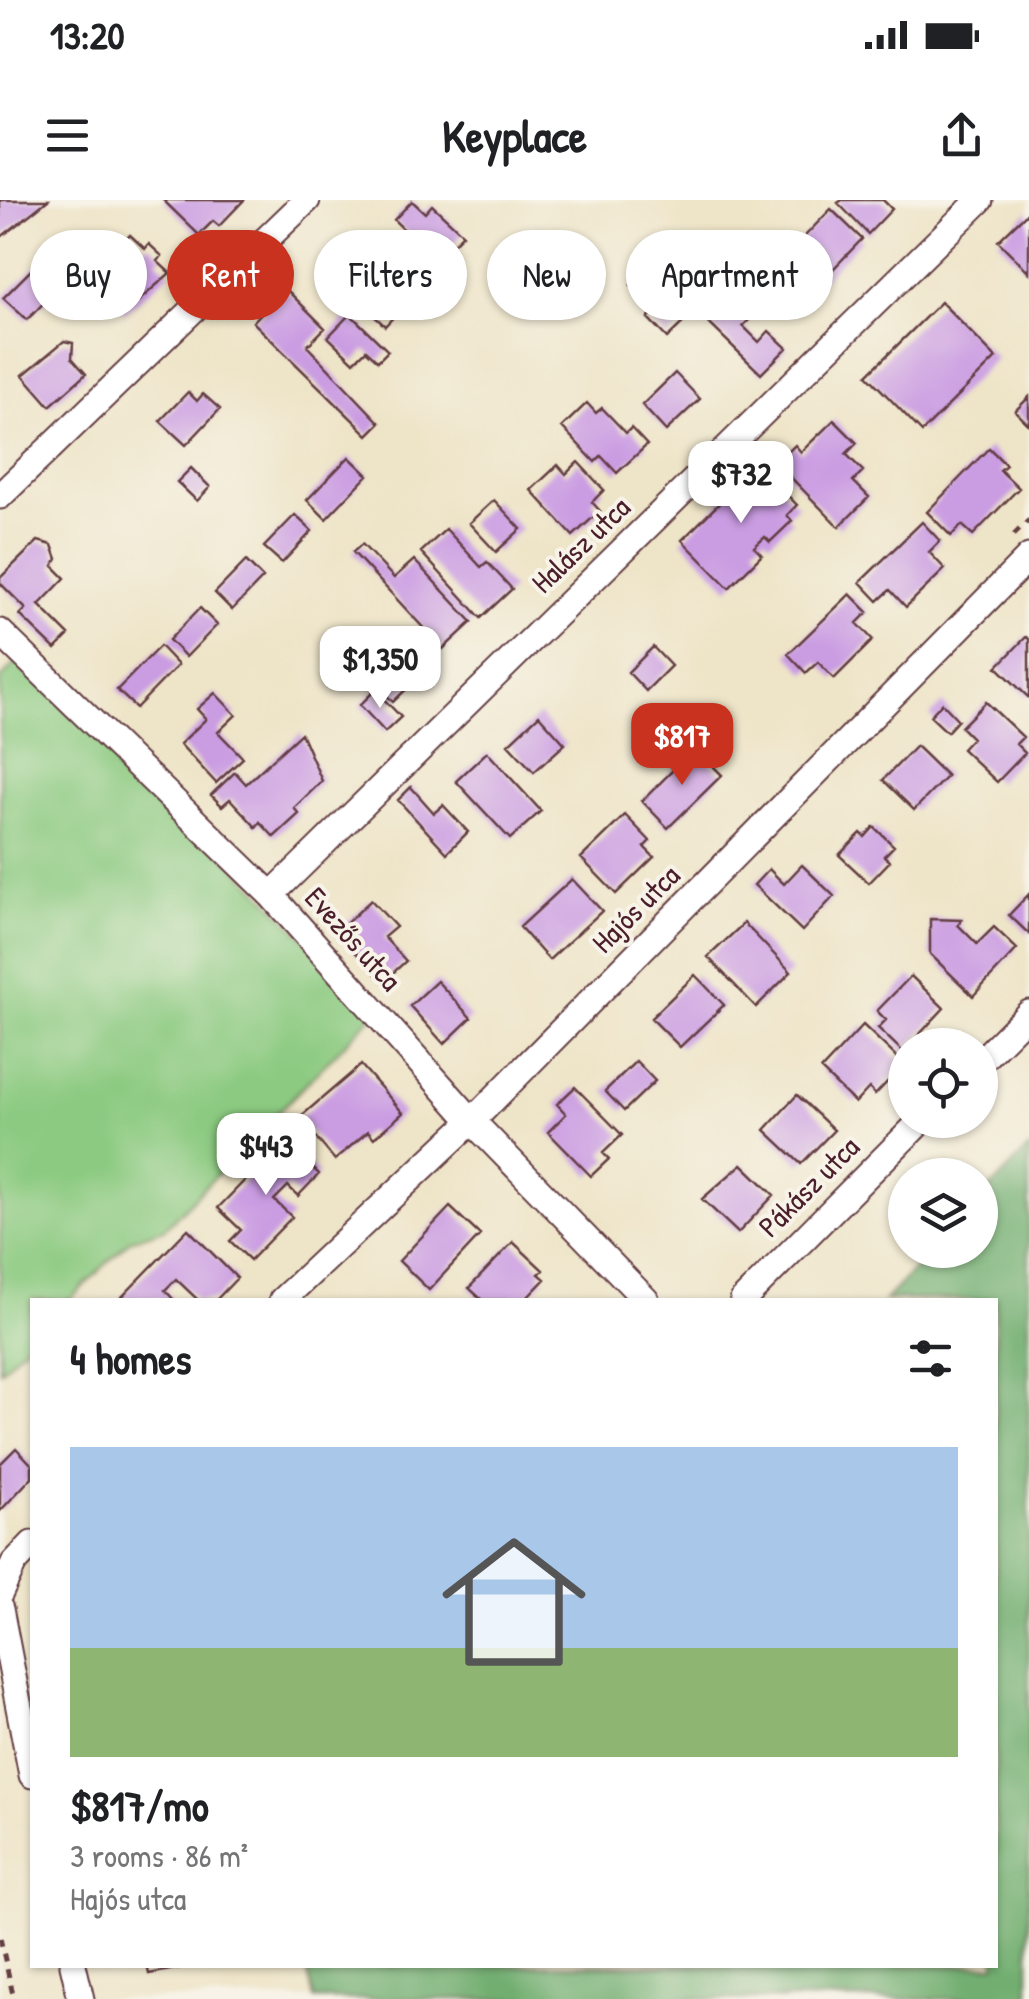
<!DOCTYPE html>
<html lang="en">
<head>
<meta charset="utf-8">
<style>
	:root { --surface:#fff; --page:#f6f6f6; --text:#202124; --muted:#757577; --line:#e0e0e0; --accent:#c8321e }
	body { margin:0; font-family:"Patrick Hand",sans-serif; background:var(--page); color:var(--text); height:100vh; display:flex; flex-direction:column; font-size:38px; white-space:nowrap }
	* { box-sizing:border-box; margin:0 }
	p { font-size:32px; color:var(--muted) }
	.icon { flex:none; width:55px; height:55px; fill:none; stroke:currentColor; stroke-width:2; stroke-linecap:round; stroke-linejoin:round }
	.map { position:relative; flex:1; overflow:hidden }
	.sheet { position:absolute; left:30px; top:1098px; width:968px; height:670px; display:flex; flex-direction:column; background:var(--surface); border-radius:0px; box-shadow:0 2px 8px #0004 }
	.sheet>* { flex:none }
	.top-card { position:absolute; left:30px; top:30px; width:970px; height:90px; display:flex; gap:20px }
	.controls { position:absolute; left:888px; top:828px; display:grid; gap:20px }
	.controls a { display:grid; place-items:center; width:110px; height:110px; border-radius:50%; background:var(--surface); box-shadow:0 2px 8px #0004; font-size:50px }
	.price { position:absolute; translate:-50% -85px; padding:0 22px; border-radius:20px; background:#fff; color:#222; font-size:32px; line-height:65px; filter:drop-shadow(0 2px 5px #0008) }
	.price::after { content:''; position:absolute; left:50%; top:60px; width:30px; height:22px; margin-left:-15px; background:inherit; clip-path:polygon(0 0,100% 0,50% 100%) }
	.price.current { background:var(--accent); color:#fff }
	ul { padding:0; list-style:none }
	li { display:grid; align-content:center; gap:20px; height:530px; padding:0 40px }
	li+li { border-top:2px solid var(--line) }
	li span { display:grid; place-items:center; height:310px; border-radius:0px; color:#555 }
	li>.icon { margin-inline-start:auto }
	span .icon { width:180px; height:180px; fill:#fffc; stroke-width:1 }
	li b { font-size:42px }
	h2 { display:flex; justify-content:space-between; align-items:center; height:120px; padding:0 40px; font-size:42px }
	.pill { padding:0 35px; border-radius:45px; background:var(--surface); box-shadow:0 2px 8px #0004; font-size:35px; line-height:90px }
	.pill.current { background:var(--accent); color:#fff }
	.status { display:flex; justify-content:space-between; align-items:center; height:70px; padding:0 50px; background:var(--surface); direction:ltr }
	.status svg { height:28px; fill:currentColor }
	header { display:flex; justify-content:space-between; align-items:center; height:130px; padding:0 40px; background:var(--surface); font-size:45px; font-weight:800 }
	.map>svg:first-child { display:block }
	.green { fill:#8cca81; stroke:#6b7456; stroke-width:2.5 }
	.forest { fill:#71ae6f; stroke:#5e664d; stroke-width:2.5 }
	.building { fill:#ca9ce2 }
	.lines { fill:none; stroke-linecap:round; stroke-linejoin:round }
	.street-casing { stroke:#633d42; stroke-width:29 }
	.path { stroke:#633d42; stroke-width:5; stroke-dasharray:8 8; stroke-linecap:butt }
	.street { stroke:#fff; stroke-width:25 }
	.labels { text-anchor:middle; stroke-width:8; stroke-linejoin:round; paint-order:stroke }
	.street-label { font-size:30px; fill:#4a1f2b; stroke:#f7f3e8 }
</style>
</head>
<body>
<div class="status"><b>13:20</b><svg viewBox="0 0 49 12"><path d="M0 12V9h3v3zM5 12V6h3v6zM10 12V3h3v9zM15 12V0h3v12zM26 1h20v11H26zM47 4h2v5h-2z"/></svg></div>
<header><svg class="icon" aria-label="menu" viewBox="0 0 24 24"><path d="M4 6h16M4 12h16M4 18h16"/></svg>Keyplace<svg class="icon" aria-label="share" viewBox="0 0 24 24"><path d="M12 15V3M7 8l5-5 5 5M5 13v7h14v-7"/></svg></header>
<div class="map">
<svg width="1029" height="1799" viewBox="0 0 1029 1799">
	<rect width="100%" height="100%" fill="#f7f3e8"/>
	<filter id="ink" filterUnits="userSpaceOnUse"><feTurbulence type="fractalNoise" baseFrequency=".01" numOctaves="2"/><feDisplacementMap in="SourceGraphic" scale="20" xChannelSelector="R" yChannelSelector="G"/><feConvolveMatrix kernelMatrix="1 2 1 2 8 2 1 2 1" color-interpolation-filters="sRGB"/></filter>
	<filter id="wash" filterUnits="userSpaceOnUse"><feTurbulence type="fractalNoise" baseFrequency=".0048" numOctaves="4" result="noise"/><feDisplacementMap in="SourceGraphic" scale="40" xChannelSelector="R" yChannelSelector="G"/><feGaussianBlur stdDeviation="2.25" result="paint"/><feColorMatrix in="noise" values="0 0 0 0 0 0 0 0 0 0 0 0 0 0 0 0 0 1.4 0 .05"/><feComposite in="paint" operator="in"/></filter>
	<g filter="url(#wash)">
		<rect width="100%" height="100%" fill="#eee4c7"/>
		<!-- green -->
		<path class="green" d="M27,451L376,812L164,1029L130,1040L70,1100H32V1138L0,1171V480Z"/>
		<!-- forest -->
		<path class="forest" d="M1029,948V1799H314L306,1765H995V1100H885L932,1050H980V999Z"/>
		<g id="blocks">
			<!-- building -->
			<path class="building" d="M0,0H48L0,38Z
				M163,0H244L219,26L213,21L199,35Z
				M842,0H883L892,9L868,34L838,3Z
				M412,1L425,13L432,5L463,34L436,61L394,20Z
				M831,9L862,39L810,93L779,63Z
				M1029,11V72L998,41Z
				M130,35L145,49L149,44L162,56L157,61L170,73L125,113L103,92L122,73L107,59Z
				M37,64L60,86L27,120L3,98Z
				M649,68L669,90L651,107L631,85Z
				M726,78L740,92L724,109L729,113L744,97L758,111L743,126L759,142L769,131L787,148L761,174L682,97L697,82L710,95Z
				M285,88L325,128L307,146L380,223L368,235L253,122Z
				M673,95L692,114L667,138L648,118Z
				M384,100L397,113L385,126L371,113Z
				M941,102L996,158L922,232L867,175Z
				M350,114L388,151L378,161L366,150L354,162L328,137Z
				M64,141L73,143L72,158L86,174L50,206L23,175Z
				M675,173L700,199L666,231L642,205Z
				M188,192L197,201L203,194L220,209L186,245L160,221Z
				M1029,197V225L1015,211Z
				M587,203L596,213L602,208L626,233L631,228L647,245L617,273L601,256L595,262L562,227Z
				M834,220L857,243L846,254L863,271L853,281L869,297L839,327L777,263L795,245L801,252Z
				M989,248L1006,265L1000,270L1019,288L973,335L962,325L951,336L927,312Z
				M349,257L368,275L326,319L307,300Z
				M578,262L604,290L592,302L600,311L573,336L531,290L558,265L566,274Z
				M758,265L797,305L787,315L792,321L770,342L765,337L754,347L762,355L729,388L682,340Z
				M191,268L210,287L197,301L177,282Z
				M494,300L521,329L496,352L469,323Z
				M295,315L312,331L282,363L264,347Z
				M922,322L940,341L929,352L945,369L906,407L890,390L878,401L860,382Z
				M446,329L481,367L487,362L512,389L481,418L421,352Z
				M38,341L52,345L57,359L53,366L65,378L39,405L69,435L55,449L20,415L26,409L0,383V378Z
				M362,344L394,378L414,360L472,422L443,449L353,352Z
				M246,361L263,378L232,410L215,393Z
				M850,394L868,412L857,423L873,440L834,479L818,462L806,473L788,454Z
				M200,408L217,425L186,457L169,440Z
				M1026,437L1029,439V498L997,467Z
				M160,446L178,465L136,508L117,490Z
				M653,447L671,466L646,491L628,472Z
				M395,449L420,476L393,502L368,475Z
				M375,490L401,517L385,532L360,505Z
				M215,493L236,515L218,532L243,558L216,583L180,544L206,519L197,509Z
				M986,502L1023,537L1016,544L1025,553L997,582L962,549L972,538L961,527Z
				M942,503L958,520L947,532L930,516Z
				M539,515L565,544L534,572L508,544Z
				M301,533L322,581L294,608L299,614L274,637L260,622L256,627L230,599L222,606L211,595L235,572L246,584Z
				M916,546L947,576L914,610L883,580Z
				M695,548L722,575L668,628L642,601Z
				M487,552L541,611L510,639L456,581Z
				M411,587L434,613L443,605L468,632L447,653L398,600Z
				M625,615L650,641L644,647L654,657L616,694L581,658Z
				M874,627L894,646L884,656L890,661L869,683L839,655L861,633L865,637Z
				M802,665L834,696L802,731L754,685L769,669L784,684Z
				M572,679L602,711L549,760L520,727Z
				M1029,694V734L1009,715Z
				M371,700L396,727L384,737L406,761L383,782L337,732Z
				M930,719L962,720L958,725L977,744L994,727L1017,749L973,796L930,754Z
				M744,723L791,772L756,807L708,757Z
				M695,775L724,805L680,847L651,818Z
				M911,776L944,808L903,852L878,828L886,820L877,811Z
				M437,781L471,818L444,844L410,806Z
				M863,825L904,864L875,895L869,888L855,903L821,870Z
				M636,861L655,881L624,911L605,891Z
				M361,865L403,913L374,938L368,931L335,960L299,918Z
				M575,887L622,935L603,953L609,959L591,976L548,932L566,914L557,904Z
				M797,895L834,930L801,964L765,930Z
				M284,940L319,974L298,996L288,986L274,1000L292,1017L250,1060L230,1041L241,1030L218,1008Z
				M742,964L774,995L738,1033L702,999Z
				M450,1007L480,1035L429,1090L399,1061Z
				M188,1029L237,1078L216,1100H198L176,1079L165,1090L174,1100H119Z
				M513,1042L543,1070L539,1074L545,1079L525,1100H482L469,1088Z
				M16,1248L32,1265V1277L0,1311V1264Z
				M147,1765H186V1767L149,1774Z"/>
		</g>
	</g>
	<g filter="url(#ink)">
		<use href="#blocks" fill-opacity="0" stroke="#633d42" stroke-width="2.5"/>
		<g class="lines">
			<defs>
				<path id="street" d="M0,296L307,0
					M0,432L271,695L472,921L646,1100
					M271,695L980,0
					M980,862L1029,813
					M282,1100L472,921L1029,357
					M743,1100L922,920
					M0,1393L14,1363L32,1344
					M0,1409L32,1575
					M73,1765L81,1799"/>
			</defs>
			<!-- street casing -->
			<use href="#street" class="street-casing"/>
			<!-- path -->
			<path class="path" d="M1014,335L1029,320
				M0,1738L14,1799"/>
			<!-- street -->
			<use href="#street" class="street"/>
		</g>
	</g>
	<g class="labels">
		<!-- street labels -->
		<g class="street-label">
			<text transform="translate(581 345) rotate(-44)" y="10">Halász utca</text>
			<text transform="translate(636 709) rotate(-45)" y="10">Hajós utca</text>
			<text transform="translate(353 739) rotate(48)" y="10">Evezős utca</text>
			<text transform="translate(809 987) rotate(-45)" y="10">Pákász utca</text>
		</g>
	</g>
</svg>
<div class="controls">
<a><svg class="icon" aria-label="locate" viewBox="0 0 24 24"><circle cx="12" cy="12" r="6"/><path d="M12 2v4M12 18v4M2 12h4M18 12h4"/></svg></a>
<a><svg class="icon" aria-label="layers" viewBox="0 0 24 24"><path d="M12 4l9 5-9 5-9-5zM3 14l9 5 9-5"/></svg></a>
</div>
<b class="price" style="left:741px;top:326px">$732</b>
<b class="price" style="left:380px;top:511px">$1,350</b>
<b class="price current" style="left:682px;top:588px">$817</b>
<b class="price" style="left:266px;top:998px">$443</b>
<div class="top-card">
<a class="pill">Buy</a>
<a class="pill current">Rent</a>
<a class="pill">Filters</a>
<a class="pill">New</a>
<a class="pill">Apartment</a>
</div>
<section class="sheet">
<h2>4 homes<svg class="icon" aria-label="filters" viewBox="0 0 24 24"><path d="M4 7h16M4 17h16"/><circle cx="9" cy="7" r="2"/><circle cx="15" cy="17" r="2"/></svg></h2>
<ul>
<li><span style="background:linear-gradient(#a9c7e8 65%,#8fb573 0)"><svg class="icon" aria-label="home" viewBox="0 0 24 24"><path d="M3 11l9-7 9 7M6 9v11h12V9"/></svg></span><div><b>$817/mo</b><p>3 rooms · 86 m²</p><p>Hajós utca</p></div></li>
</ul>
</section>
</div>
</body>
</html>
